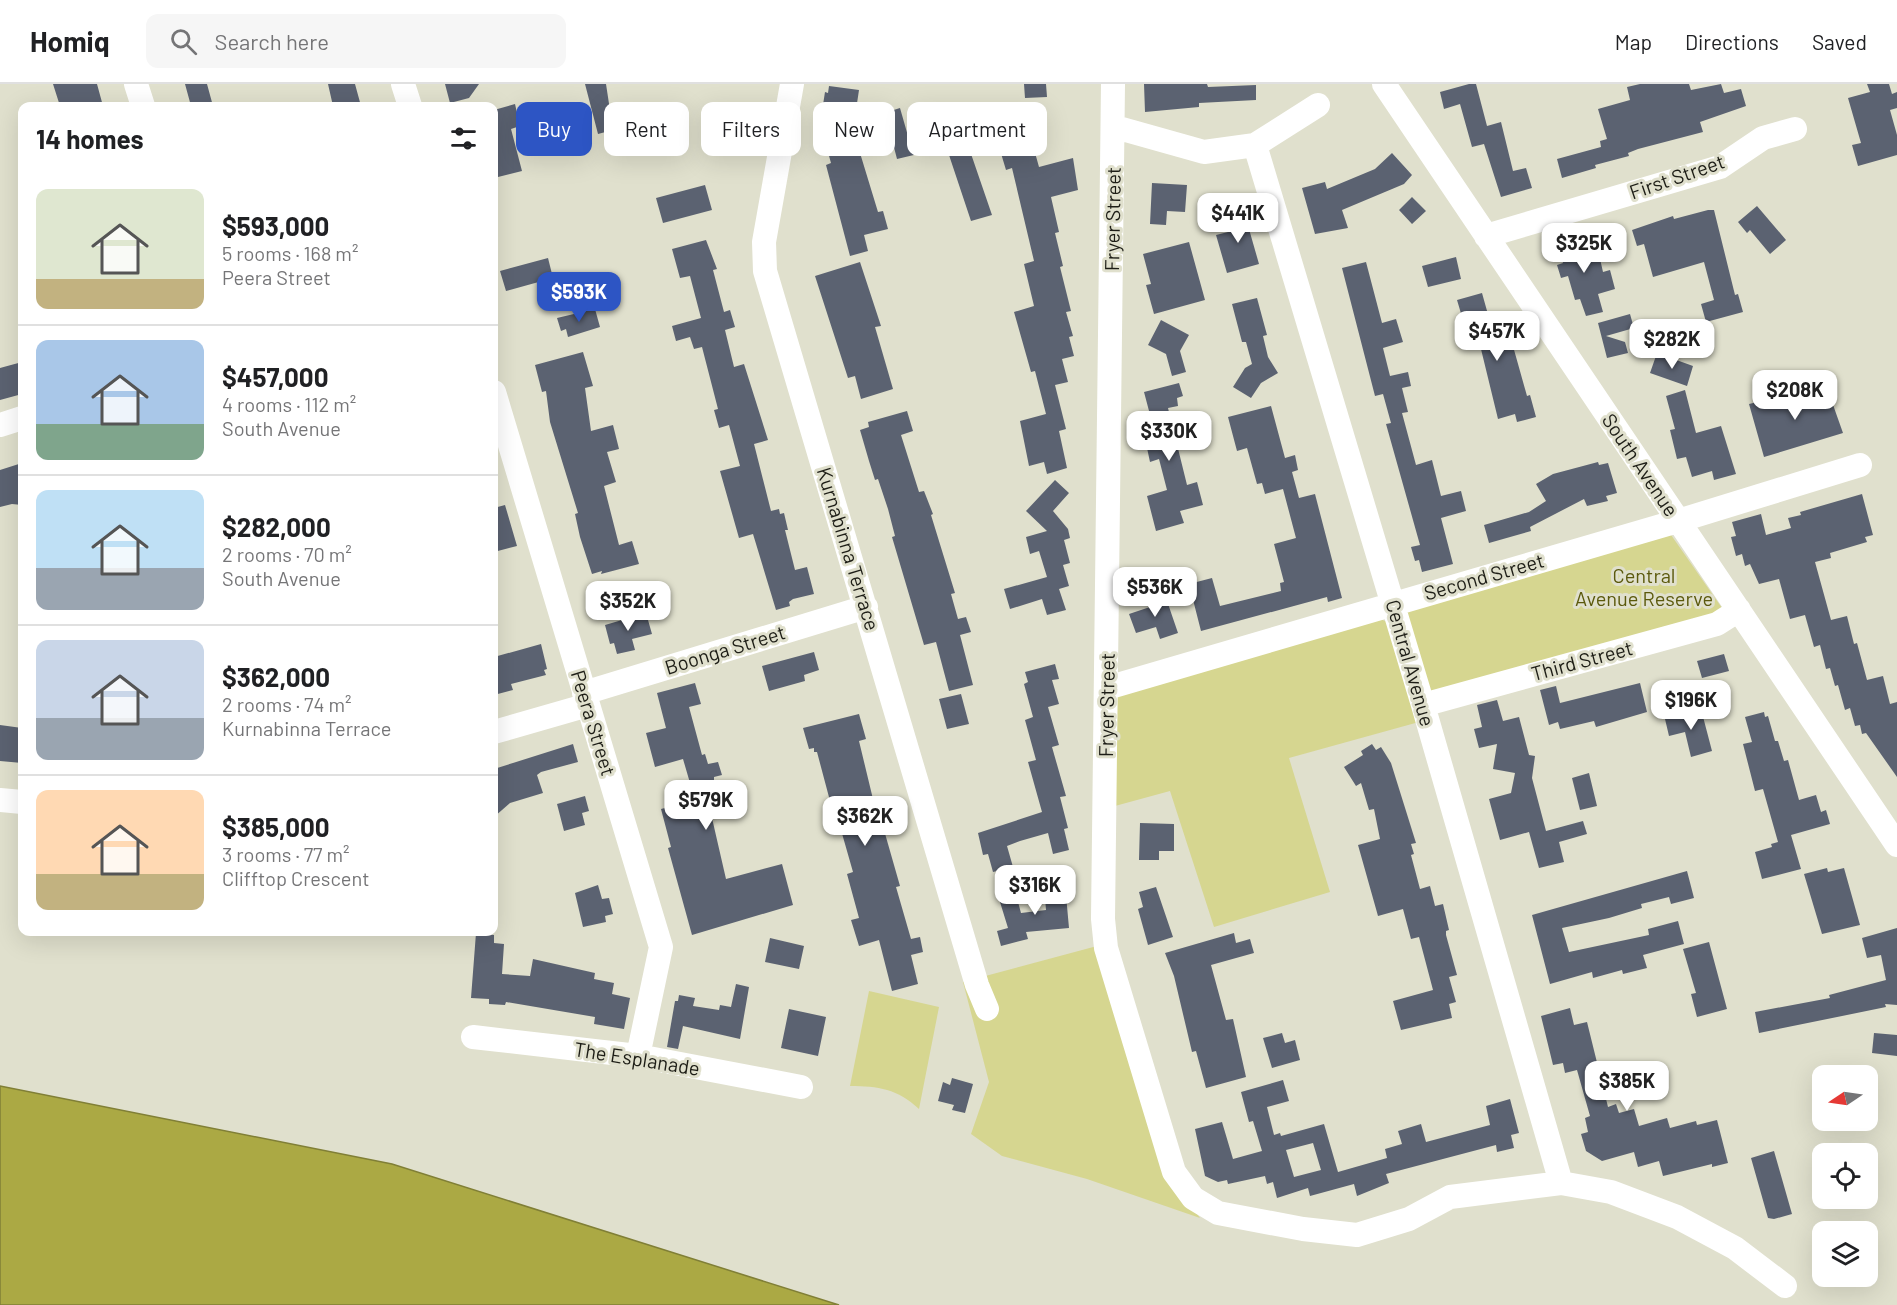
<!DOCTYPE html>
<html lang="en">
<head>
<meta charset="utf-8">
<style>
	:root { --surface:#fff; --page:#f6f6f6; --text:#202124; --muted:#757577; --line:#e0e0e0; --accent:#2d55c4 }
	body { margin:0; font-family:Barlow,sans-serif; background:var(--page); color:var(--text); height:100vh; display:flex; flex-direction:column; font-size:22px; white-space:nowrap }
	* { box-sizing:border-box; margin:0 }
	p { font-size:20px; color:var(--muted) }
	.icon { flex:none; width:33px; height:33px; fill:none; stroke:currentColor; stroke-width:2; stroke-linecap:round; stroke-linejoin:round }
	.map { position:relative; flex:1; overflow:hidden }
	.panel { position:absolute; left:18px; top:18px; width:480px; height:834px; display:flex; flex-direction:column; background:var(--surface); border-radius:12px; box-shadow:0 6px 24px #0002 }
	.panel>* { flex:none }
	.guide { position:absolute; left:516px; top:18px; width:570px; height:54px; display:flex; gap:12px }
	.needle { width:39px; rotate:257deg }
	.tools { position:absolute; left:1812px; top:981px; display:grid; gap:12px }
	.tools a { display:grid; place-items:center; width:66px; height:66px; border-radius:12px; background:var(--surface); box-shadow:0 6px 24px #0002; font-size:30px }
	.price { position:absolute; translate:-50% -51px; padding:0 14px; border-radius:12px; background:#fff; color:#222; font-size:20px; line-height:39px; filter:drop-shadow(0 2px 3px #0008) }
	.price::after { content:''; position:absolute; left:50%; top:36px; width:18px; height:14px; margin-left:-9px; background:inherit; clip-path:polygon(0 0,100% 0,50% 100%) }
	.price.selected { background:var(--accent); color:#fff }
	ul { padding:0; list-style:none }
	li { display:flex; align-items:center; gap:18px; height:150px; padding:0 18px }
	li+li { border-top:2px solid var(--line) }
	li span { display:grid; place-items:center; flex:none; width:168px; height:120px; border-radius:12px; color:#555 }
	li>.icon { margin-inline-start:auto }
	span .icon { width:72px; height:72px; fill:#fffc; stroke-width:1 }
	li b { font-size:26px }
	h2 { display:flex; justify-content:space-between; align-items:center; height:72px; padding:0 18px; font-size:26px }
	.pill { padding:0 21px; border-radius:12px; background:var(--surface); box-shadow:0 6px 24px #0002; font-size:21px; line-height:54px }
	.pill.selected { background:var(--accent); color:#fff }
	header { display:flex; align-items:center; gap:36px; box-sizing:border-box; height:84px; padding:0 30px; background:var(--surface); border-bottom:2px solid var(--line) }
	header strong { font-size:28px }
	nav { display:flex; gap:33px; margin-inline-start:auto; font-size:21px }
	.search { width:420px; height:54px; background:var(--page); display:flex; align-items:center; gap:15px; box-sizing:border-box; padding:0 21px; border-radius:12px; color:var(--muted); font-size:22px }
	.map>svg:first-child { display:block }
	.green { fill:#d6d690 }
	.water { fill:#aba944; stroke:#807f36; stroke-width:1.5 }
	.building { fill:#5b6271; fill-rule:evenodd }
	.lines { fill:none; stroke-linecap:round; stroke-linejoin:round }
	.minor { stroke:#fff; stroke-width:24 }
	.labels { text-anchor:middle; stroke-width:6; stroke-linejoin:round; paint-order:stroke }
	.street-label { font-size:20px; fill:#1d1d16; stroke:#e0e0cd }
	.park-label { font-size:20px; fill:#5b590c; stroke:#e0e0cd }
</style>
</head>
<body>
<header>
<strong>Homiq</strong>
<div class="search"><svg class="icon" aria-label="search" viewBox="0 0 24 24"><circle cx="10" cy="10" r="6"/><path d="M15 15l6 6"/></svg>Search here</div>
<nav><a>Map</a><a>Directions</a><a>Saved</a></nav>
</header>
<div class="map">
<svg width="1897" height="1221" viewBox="0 0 1897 1221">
	<rect width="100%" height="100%" fill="#e0e0cd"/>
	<!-- green -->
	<path class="green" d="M1669,448L1722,524L1708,534L1429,612L1405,525Z
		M1377,534L1388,538L1419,638L1289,674L1330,808L1214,843L1170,707L1115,722V611Z
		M1097,862L1167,1089L1200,1134L1087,1095L1002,1072L971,1050L989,998L963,898Z
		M869,907L939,923L919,1025C898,1005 878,1002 850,1002Z"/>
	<!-- water -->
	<path class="water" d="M0,1002L392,1080L839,1221H0Z"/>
	<!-- building -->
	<path class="building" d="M53,0H97L103,22H60Z
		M185,0H207L213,22H191Z
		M328,0H355L361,22H333Z
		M445,0H479L469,14L450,19Z
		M585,0H606L613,46L598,50Z
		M1024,0H1046L1047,13L1025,14Z
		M1144,0H1207L1208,3L1256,1V16L1199,19V23L1145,28Z
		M1469,0H1476L1487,42L1501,38L1513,87L1526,84L1532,104L1501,113L1484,60L1472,63L1460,20L1444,25L1440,8Z
		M1640,0H1689L1691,6L1721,0L1724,9L1741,5L1746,22L1700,38L1703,48L1638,65L1628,69L1629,72L1595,81L1596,84L1562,94L1557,75L1601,63L1600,57L1607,55L1598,25L1630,16L1627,3Z
		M1867,0H1889L1892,10L1897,8V24L1890,26L1897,51V71L1858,82L1852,61L1861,59L1848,14L1870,8Z
		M829,2L859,6L853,46L878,128L883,127L888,145L864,151L868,167L850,172L826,81L831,79L820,40L825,8L828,9Z
		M515,20L520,42L511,45L522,87L494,94V26Z
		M900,24L908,52L913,51L918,70L897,75L889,44L885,45L881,30Z
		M1032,58L1039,83L1073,74L1078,106L1051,113L1059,148L1055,149L1063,182L1060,183L1071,227L1066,228L1073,252L1069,253L1074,272L1062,275L1068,298L1055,301L1066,345L1059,347L1067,384L1047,390L1044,378L1029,382L1020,337L1046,330L1035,287L1031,288L1014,228L1034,222L1024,180L1034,177L1012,84L1006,86L1000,66Z
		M969,64L992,131L971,137L949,71Z
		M1392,69L1412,91L1404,100L1342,126L1348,144L1315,150L1302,104L1325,98L1327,105L1375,85Z
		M1152,99L1187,101L1185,128L1167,127L1166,141L1150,140Z
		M705,101L712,126L663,139L656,114Z
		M1412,113L1426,127L1412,140L1399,126Z
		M1757,122L1786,156L1770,170L1750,146L1747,149L1738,138Z
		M1243,124L1259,180L1227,189L1216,151L1240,145L1231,144L1227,128Z
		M1708,126H1714L1735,211L1738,210L1743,228L1706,238L1701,220L1714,216L1704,178L1653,193L1644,160L1637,162L1632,146L1673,132L1674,135Z
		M1572,149L1574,157L1579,155L1583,170L1598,166L1603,188L1610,186L1615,205L1598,210L1603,228L1586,232L1580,215L1575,216L1568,192L1561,194L1557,181L1563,179L1556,153Z
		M706,156L717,185L713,186L724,228L730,226L735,243L725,246L734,283L744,280L768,356L754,360L771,427L779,425L780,430L784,429L788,446H785L795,486L807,483L814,510L793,515L789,518L790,522L776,526L753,450L739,454L720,387L740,382L729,341L719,344L714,326L718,325L702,263L694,265L690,253L676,257L672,242L701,234L690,192L680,194L672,165Z
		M1189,158L1205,216L1154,230L1146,201L1151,200L1143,170Z
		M1456,173L1461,195L1428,203L1422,182Z
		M548,174L553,194L506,207L500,187Z
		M860,178L881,242L875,243L893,305L861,315L855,292L848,294L815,192Z
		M1366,178L1382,239L1396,235L1403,258L1383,264L1390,292L1408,288L1411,302L1402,304L1408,328L1402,329L1416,381L1432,376L1441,412L1461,407L1466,427L1441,434L1453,480L1422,488L1419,476L1415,477L1411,463L1420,461L1386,340L1391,339L1383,310L1375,312L1342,184Z
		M1482,209L1496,259L1511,255L1527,312L1530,311L1536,333L1517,338L1515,330L1498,335L1480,261L1471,263L1457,216Z
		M1257,214L1267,251L1263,252L1268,273L1278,289L1261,299L1251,314L1233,303L1245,284L1252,280L1246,258H1242L1232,220Z
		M595,225L600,243L568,253L566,245L561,247L557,234Z
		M1630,230L1634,244L1606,252L1625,258L1628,269L1607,274L1598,239Z
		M1161,236L1189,251L1180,267L1186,288L1172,292L1166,270L1148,261Z
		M583,268L593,302L585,304L591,347L613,341L619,365L607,368L616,398L604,402L619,461L632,457L639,480L601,490L602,487L592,490L580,453L575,430L578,429L550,338L546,307L542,308L535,281Z
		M1657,269L1693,282L1687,302L1650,289Z
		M22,278V310L0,316V284Z
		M1179,299L1183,312L1177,314L1178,322L1168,324L1187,401L1197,398L1203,421L1180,427L1184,439L1156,447L1147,412L1167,406L1159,375L1150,378L1147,364L1158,361L1144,308Z
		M1826,301L1843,349L1764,373L1749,320L1792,310L1793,313Z
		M1685,306L1696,349L1721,342L1736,390L1714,396L1712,387L1692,393L1686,373L1677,375L1670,346L1675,345L1666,312Z
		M1271,322L1285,374L1295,371L1298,386L1292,388L1299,414L1315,410L1342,514L1328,518L1327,513L1201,547L1189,500L1212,494L1220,522L1281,507L1280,499L1284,498L1274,460L1296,454L1283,405L1265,410L1262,399L1257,400L1247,364L1237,367L1228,333Z
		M907,327L913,347L901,351L919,408L924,407L933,430L931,431L955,509L951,510L958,535L966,533L971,548L960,551L973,601L949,607L936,558L924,561L892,453L895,452L888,425L878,395L875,396L869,377L860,346L869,343L868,338Z
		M1598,378L1599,381L1608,379L1617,409L1606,412L1608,417L1587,422L1584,415L1530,443L1531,447L1489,459L1484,441L1529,428L1546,417L1536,400L1553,390Z
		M22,379V421L12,420L0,423V386Z
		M1055,396L1069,409L1053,427L1068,445L1070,454L1064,456L1070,479L1063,481L1069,502L1059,505L1066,526L1047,531L1042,515L1010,525L1004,505L1047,493L1039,467L1030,470L1026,453L1047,447L1026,427Z
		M1862,410L1873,451L1865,453L1867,458L1830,469L1831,474L1815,478L1831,536L1847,532L1854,560L1857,559L1867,596L1883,592L1890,620L1897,618V693L1866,649L1862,650L1860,641L1855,642L1850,624L1845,626L1838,601L1835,602L1830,584L1826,585L1820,561L1814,563L1805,531L1790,535L1779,495L1759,500L1750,480L1745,482L1742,470L1736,472L1731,453L1736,452L1732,438L1761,430L1766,451L1791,444L1788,434L1801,431L1800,428Z
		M505,421L517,462L494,468V424Z
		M600,501L643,506L641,523L598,518Z
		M1165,511L1178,549L1160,555L1156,543L1136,549L1129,530L1150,523L1148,517Z
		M646,529L652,550L632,555L635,566L617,570L614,559L610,560L605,541Z
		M541,560L547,585L544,586L546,591L511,600L513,606L494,611V573Z
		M814,568L819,586L804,591L805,597L769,607L762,582Z
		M1724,570L1729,587L1702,594L1697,577Z
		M1055,580L1059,595L1052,596L1059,620L1048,623L1059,661L1052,663L1066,712L1060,713L1068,744L1064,745L1069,766L1053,770L1048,749L1020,757L1007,762L1013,783L993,788L988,770L983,771L978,749L1042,728L1028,678L1036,676L1025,636L1033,633L1024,600L1028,598L1025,588Z
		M695,599L701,620L689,623L702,671L705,670L708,680L718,678L722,691L714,693V706L706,708L726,795L782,780L793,821L692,851L668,764L671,763L661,725L695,716L683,675L655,683L646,649L666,644L657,609Z
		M1640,599L1647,628L1596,643L1594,637L1560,645L1558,638L1549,641L1540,606L1556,602L1560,619Z
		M961,610L969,640L947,645L939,615Z
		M1497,616L1503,637L1519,633L1529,671L1535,672L1532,694L1546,747L1583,737L1587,750L1559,758L1564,778L1539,784L1529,748L1500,756L1489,715L1511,709L1515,689L1493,685L1497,660L1479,664L1474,645L1482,643L1477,621Z
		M1701,625L1712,667L1691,673L1685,648L1669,652L1665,635Z
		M1764,628L1765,633L1768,632L1775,657H1778L1784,677L1788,676L1799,716L1816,711L1821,728L1826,726L1830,740L1791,751L1801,785L1762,795L1755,768L1772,763L1771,760L1778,758L1763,705L1755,707L1743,660L1752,658L1745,633Z
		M859,630L866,655L859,657L879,740L882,739L900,802L896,803L911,855L920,853L923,868L911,871L918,900L892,907L879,856L859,862L851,836L859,834L847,790L853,788L841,746L838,747L817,668H814V664L809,665L803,644Z
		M0,641L22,644V679L0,677Z
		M573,660L578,678L541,688L537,691L543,709L510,719L494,733V685Z
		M1372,660L1376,666L1381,663L1391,679L1416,759L1411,760L1414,770L1411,771L1420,805L1430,802L1435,822L1443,820L1449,846L1446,847V851L1457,891L1449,893L1456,918L1449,920L1452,934L1401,946L1393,917L1433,906L1419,853L1411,855L1403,825L1378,832L1358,761L1380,755L1374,725L1369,726L1361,699L1356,702L1344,683L1363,671L1361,667Z
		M1589,689L1597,722L1580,726L1572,694Z
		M585,712L589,727L582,729L585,741L564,747L557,720Z
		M1140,739L1174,740V767H1159V776H1139Z
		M1827,784L1828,788L1844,784L1860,841L1822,850L1804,790Z
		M1687,787L1694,814L1671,820L1669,813L1641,820L1642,824L1609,834L1562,844L1569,868L1649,851L1648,845L1678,837L1684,860L1643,871L1647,884L1623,890L1622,886L1593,894L1592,888L1550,900L1532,831Z
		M1065,800L1069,844L1026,848L1028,855L1001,862L997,847L1008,844L1000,818L1013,815L1014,819L1018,818L1021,829L1046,826L1044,802Z
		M598,801L602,815L609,814L613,830L605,832L606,838L583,843L575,809Z
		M1156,803L1173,853L1148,861L1138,825L1143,823L1139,808Z
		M1897,844V921L1885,920L1886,923L1759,949L1755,928L1830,914L1829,911L1886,896L1881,871L1867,874L1862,854Z
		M476,849L494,851V859L504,860L502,890L530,892L533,875L595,889L594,895L614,899L612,910L630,914L624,945L594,940L595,933L506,918L505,921L489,920V915L471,914Z
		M1234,849L1236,859L1250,855L1254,869L1211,881L1226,936L1233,935L1246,993L1206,1004L1196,967L1192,968L1174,892L1165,869Z
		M770,854L804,862L799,885L765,878Z
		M1709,858L1727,925L1697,933L1691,910L1696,909L1683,865Z
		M736,900L749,903L740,955L683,942L678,965L667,963L675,917H678L679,911L695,914L693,922L719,926L720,921L731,923Z
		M1570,924L1574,941L1587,938L1608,1023L1616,1020L1619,1029L1634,1025L1639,1042L1667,1034L1670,1044L1696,1037L1697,1041L1717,1036L1728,1079L1712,1083V1080L1663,1092L1659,1077L1638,1083L1634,1068L1602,1077L1586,1067L1581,1050L1588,1048L1585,1034L1590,1032L1577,986L1565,989L1563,979L1553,981L1541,932Z
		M789,925L826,933L818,972L781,964Z
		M1282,949L1285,959L1295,956L1300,976L1272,984L1263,954Z
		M1874,949L1897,951V972L1872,969Z
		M952,994L973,1000L965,1029L952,1026L954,1021L938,1017L943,998L950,1001Z
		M1283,996L1289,1017L1267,1023L1274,1051L1280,1049L1281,1052L1324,1040L1338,1088L1387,1074L1385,1065L1402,1060L1398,1047L1421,1040L1426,1058L1490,1041L1486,1022L1510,1015L1519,1049L1511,1051L1514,1064L1497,1068L1496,1061L1386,1090L1389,1099L1357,1112L1354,1100L1310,1112L1308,1104L1277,1114L1273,1098L1267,1100L1265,1092L1228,1100L1227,1096L1218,1098L1205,1092L1195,1045L1222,1038L1233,1075L1262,1067L1253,1037L1249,1038L1241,1008ZM1313,1059L1321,1086L1294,1093L1286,1066Z
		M1774,1067L1792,1130L1774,1135L1768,1134L1751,1074Z"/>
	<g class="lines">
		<!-- minor -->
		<path class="minor" d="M136,0L143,22
			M403,0L410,22
			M792,0L764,158L765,187L977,901L987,925
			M1113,0L1103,835L1106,864L1174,1088L1193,1114L1218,1129L1303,1145L1357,1151L1409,1135L1450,1113L1561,1099L1611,1108L1677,1133L1735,1164L1785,1202
			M1384,0L1897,761
			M1115,43L1204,68L1255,61L1318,21
			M1255,61L1423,621L1561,1099
			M1486,152L1720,83L1763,54L1795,45
			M494,308L661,863L638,972
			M0,341L22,334
			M1107,604L1678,437L1860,381
			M584,609L866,523
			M1423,621L1717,540L1739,526
			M494,648L588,621
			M0,716L22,718
			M473,953L638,972L801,1003"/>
	</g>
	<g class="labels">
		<!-- street labels -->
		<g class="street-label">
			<text transform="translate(1677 93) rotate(-19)" y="7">First Street</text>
			<text transform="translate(1113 135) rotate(-89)" y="7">Fryer Street</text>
			<text transform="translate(1640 381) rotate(56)" y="7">South Avenue</text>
			<text transform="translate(848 465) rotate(73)" y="7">Kurnabinna Terrace</text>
			<text transform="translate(1484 493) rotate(-16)" y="7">Second Street</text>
			<text transform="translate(725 566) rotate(-17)" y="7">Boonga Street</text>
			<text transform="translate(1582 577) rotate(-15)" y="7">Third Street</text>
			<text transform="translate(1410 579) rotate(74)" y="7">Central Avenue</text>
			<text transform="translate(1107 621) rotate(-89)" y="7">Fryer Street</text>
			<text transform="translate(593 639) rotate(73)" y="7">Peera Street</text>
			<text transform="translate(637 975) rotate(9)" y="7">The Esplanade</text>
		</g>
		<!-- park labels -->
		<g class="park-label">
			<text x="1644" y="499">Central<tspan x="1644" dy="23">Avenue Reserve</tspan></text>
		</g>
	</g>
</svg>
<div class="tools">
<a><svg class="needle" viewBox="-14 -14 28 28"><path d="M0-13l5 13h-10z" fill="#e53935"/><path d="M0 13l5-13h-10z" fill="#757577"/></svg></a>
<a><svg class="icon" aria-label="locate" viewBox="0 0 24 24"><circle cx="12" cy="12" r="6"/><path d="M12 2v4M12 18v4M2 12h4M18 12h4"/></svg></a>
<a><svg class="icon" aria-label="layers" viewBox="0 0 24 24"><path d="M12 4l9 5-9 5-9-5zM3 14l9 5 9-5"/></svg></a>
</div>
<b class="price" style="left:1238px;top:160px">$441K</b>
<b class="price" style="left:1584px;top:190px">$325K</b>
<b class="price selected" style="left:579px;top:239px">$593K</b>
<b class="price" style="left:1497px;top:278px">$457K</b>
<b class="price" style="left:1672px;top:286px">$282K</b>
<b class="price" style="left:1795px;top:337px">$208K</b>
<b class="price" style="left:1169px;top:378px">$330K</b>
<b class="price" style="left:1155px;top:534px">$536K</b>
<b class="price" style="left:628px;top:548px">$352K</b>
<b class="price" style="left:1691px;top:647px">$196K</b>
<b class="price" style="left:706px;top:747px">$579K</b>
<b class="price" style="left:865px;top:763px">$362K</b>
<b class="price" style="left:1035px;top:832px">$316K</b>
<b class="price" style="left:1627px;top:1028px">$385K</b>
<div class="guide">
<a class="pill selected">Buy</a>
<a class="pill">Rent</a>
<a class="pill">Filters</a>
<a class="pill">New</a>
<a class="pill">Apartment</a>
</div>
<section class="panel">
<h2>14 homes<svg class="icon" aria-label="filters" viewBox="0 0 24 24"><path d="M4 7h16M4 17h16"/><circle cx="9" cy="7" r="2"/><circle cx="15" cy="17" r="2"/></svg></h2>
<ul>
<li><span style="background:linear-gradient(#dfe7d0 75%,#c2b280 0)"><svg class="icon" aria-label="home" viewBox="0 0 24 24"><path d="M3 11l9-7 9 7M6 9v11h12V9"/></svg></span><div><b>$593,000</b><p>5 rooms · 168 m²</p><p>Peera Street</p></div></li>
<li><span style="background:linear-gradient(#a9c7e8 70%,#7fa58c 0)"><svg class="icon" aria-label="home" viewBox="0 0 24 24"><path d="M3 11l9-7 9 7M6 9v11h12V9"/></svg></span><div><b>$457,000</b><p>4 rooms · 112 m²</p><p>South Avenue</p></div></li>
<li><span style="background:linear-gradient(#bfe0f5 65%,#9aa5b1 0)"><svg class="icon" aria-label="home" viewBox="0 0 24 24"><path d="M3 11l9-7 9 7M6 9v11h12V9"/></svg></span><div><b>$282,000</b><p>2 rooms · 70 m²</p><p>South Avenue</p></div></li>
<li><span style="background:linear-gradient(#c9d6e8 65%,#9aa5b1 0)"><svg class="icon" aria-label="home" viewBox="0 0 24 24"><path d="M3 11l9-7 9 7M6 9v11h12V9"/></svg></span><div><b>$362,000</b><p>2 rooms · 74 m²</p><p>Kurnabinna Terrace</p></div></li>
<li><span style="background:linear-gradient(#ffd9b3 70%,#c2b280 0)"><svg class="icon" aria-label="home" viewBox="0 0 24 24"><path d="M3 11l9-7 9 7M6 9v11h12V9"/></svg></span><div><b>$385,000</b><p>3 rooms · 77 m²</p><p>Clifftop Crescent</p></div></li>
</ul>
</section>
</div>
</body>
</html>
